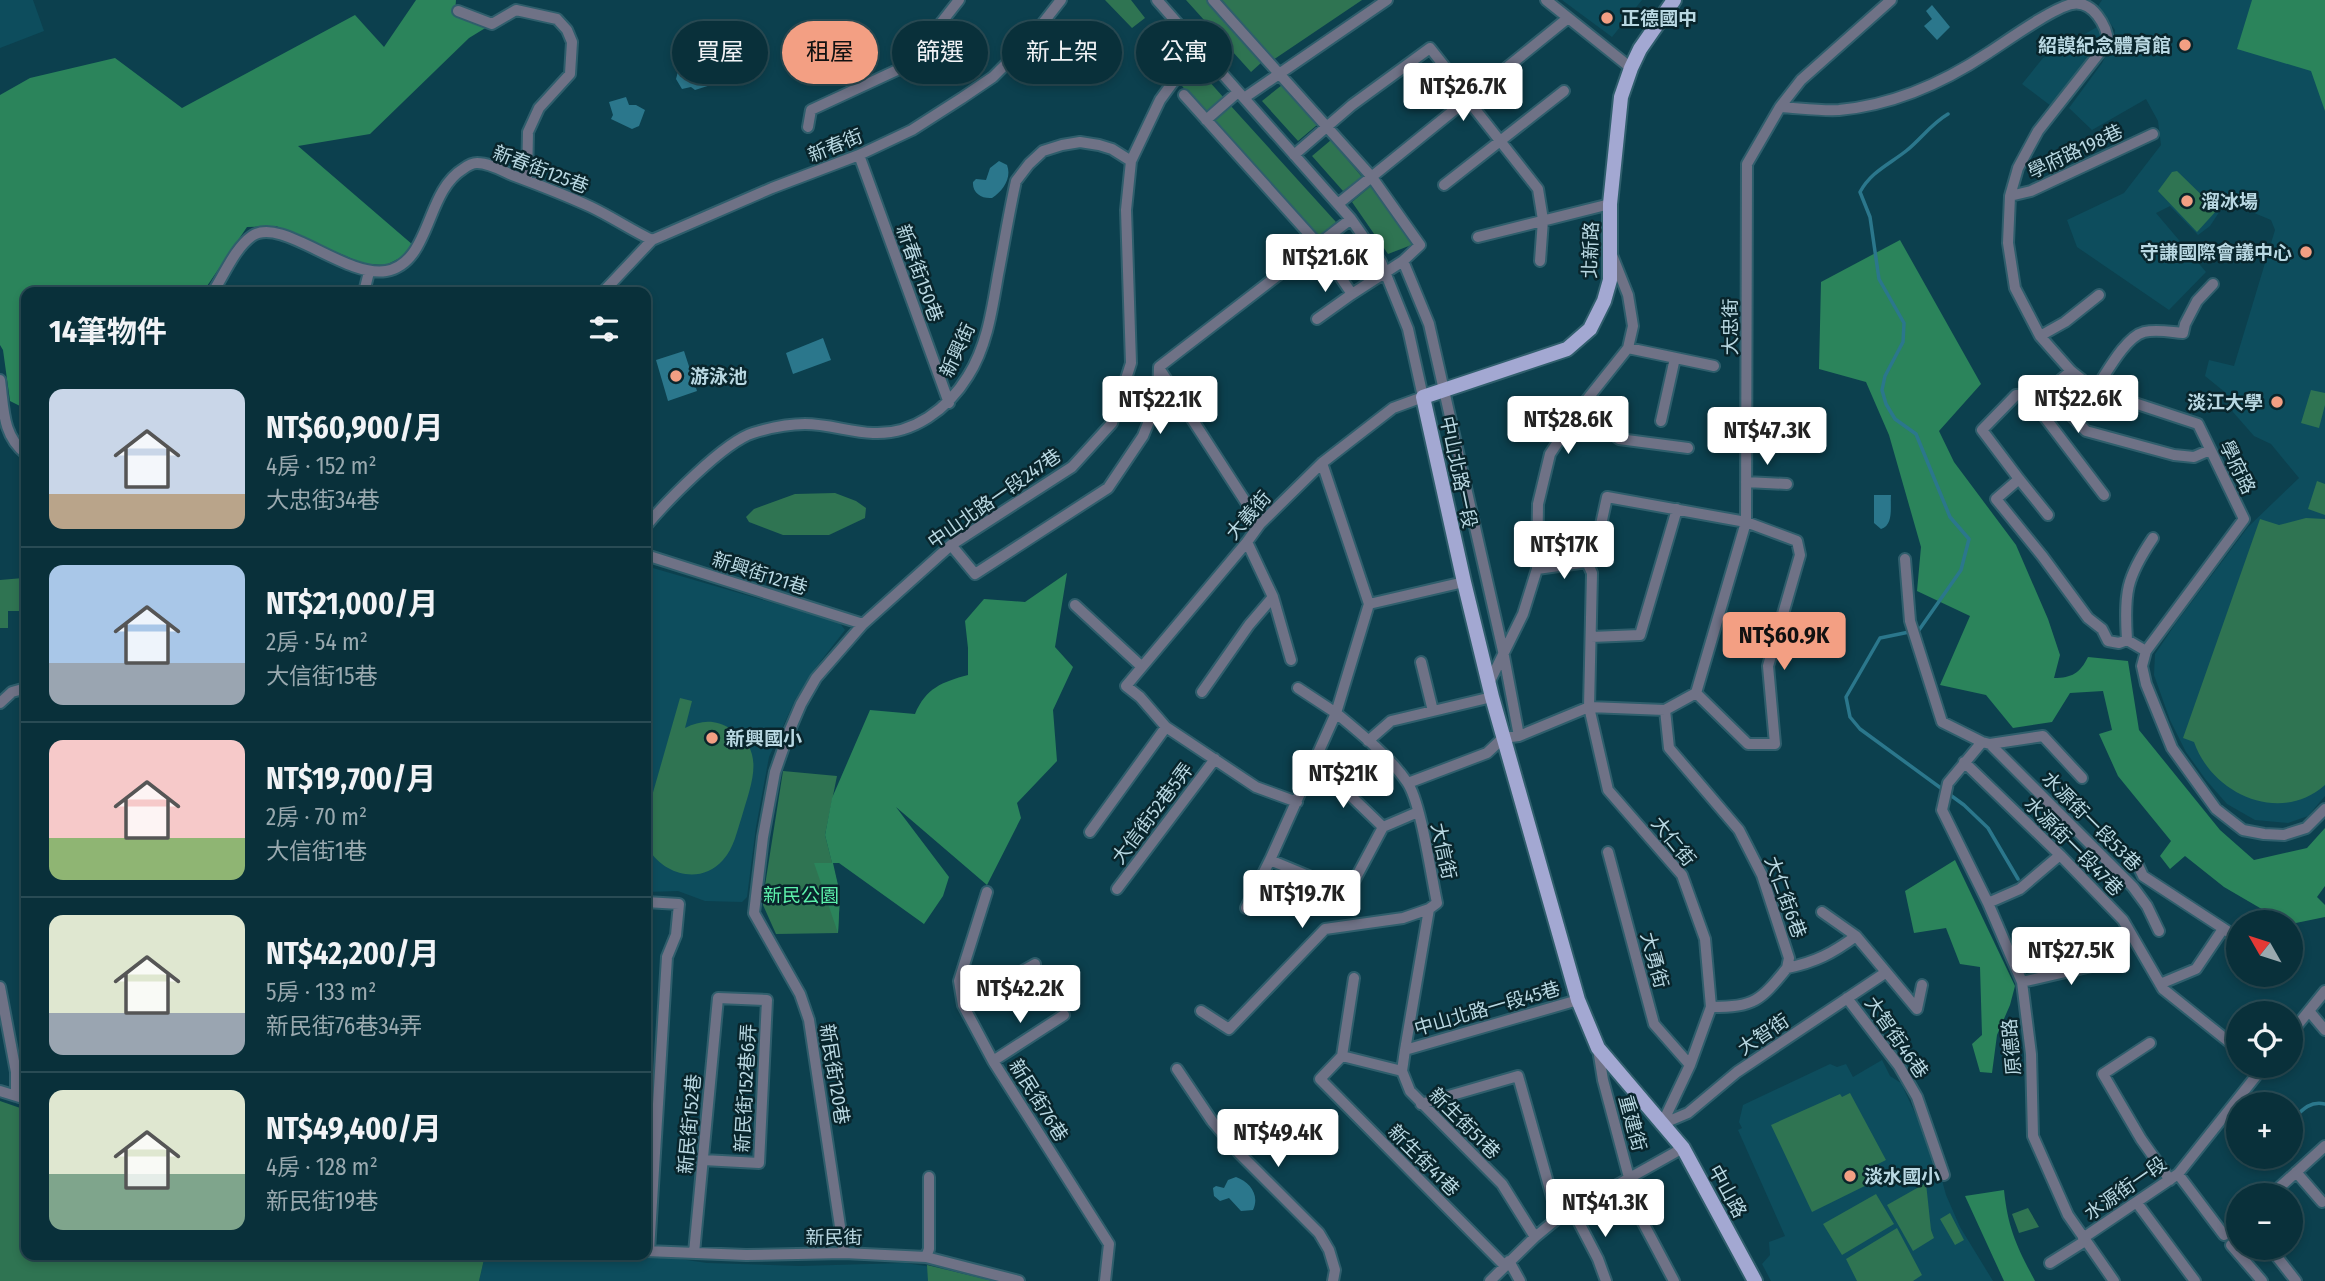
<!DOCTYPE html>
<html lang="zh-TW">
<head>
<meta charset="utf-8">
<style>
	:root { --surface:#09303a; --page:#173c45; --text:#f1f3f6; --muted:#99a9af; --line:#294b54; --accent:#f39f83 }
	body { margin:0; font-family:"Fira Sans Condensed","Noto Sans TC",sans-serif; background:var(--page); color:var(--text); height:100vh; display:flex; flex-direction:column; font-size:26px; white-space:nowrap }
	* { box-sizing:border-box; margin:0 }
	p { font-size:23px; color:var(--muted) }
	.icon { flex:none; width:38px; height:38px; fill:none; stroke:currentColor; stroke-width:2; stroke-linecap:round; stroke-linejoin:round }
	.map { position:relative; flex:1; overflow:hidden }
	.panel { position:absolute; left:21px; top:287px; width:630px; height:973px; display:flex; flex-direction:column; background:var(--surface); border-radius:14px; box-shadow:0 4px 10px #0003,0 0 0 2px var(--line) }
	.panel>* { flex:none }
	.hud { position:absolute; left:672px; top:21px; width:665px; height:63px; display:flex; gap:14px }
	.needle { width:46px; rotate:309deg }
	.buttons { position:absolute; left:2226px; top:910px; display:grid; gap:14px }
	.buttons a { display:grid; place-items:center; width:77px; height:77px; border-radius:50%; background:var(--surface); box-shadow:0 4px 10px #0003,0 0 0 2px var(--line); font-size:35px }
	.price { position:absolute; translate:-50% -60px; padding:0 16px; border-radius:7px; background:#fff; color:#222; font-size:23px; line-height:46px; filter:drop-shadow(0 2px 4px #0008) }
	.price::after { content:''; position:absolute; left:50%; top:42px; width:21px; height:16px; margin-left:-10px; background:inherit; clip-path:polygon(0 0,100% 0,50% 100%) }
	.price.selected { background:var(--accent); color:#111 }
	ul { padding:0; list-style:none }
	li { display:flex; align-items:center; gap:21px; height:175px; padding:0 28px }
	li+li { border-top:2px solid var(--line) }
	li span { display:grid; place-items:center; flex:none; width:196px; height:140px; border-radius:14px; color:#555 }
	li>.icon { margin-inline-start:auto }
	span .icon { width:84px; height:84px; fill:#fffc; stroke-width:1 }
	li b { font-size:30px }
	h2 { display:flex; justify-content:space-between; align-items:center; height:84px; padding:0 28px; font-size:30px }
	.chip { padding:0 24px; border-radius:32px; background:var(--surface); box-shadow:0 4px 10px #0003,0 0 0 2px var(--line); font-size:24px; line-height:63px }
	.chip.selected { background:var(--accent); color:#111 }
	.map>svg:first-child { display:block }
	.built { fill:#0d4d5d }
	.green { fill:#2f7452 }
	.forest { fill:#2b845b }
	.water { fill:#2b778c }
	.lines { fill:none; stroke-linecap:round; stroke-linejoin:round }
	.stream { stroke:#2b778c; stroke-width:3.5 }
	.minor-casing { stroke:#2f5e6c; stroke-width:14 }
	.major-casing { stroke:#2f5e6c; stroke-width:18 }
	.minor { stroke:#6f7286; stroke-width:10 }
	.major { stroke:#a3a8d2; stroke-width:14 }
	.poi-dot { fill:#f39f83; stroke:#09252c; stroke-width:2.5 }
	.labels { text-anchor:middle; stroke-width:5; stroke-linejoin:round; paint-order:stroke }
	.poi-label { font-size:19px; font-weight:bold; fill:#b9d8e2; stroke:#09252c; text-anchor:start }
	.street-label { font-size:19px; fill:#b9d8e2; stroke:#09252c }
	.park-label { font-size:19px; fill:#5df3ac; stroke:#09252c }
</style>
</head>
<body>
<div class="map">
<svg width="2325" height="1281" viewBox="0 0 2325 1281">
	<rect width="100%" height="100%" fill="#0c404e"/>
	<!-- built -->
	<path class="built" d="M0,0H33L44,31L0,48Z
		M1562,0H1642L1612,37Z
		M2102,0H2325V796L2308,816L2288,823L2255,820L2227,804L2206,780L2186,752L2170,720L2154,675L2155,654L2176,623L2248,527L2299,478L2271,444L2254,436L2233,412L2226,393L2205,376L2209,360L2234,366L2275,230L2271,220L2247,210L2224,205L2210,226L2198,235L2170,206L2156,213L2206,272L2169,310L2077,247L2067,220L2124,193L2161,145L2158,121L2146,99L2092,130L2069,108L2102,63L2114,40L2115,30L2098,6Z
		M2097,27L2101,38L2097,48L2051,106L2022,84L2043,58Z
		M646,566L839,622L845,630L817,666L795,700L769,757L756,827L747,897L742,902L705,901L678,891L646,892Z
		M1882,1060L1890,1076L1901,1083L1936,1158L1946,1195L1960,1227L1993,1281H1771L1762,1264L1770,1255L1769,1242L1785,1236L1738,1130L1742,1128L1739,1122L1743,1105L1830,1064L1837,1067L1846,1064L1853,1077Z
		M646,1254L707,1263L800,1266L905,1263L946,1269L993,1281H479L485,1255Z"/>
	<!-- green -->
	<path class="green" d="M1105,0H1131L1145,18L1132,28Z
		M1186,0H1208L1262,62L1251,72Z
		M1222,0H1362L1273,60Z
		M1155,23L1180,52L1166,64L1141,35Z
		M1199,70L1224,98L1206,114L1182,86Z
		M1282,85L1317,125L1298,141L1262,101Z
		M1230,105L1336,222L1318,237L1213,120Z
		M1331,140L1362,177L1343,191L1312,156Z
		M2177,171L2217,210L2197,232L2158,191L2172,172Z
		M1372,185L1414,244L1388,254L1352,202Z
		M2311,390L2325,393V405L2319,428L2301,423Z
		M2317,481L2325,484V515L2308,509Z
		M835,493L856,501L866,508L865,518L829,535H783L749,522L746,517L754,509L795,494Z
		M2306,518L2325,519V785C2280,825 2212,794 2194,742L2183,738L2260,519L2279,525Z
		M26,575V611H8V628H0V580L23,578Z
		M680,698L692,701L685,728C701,720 715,719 731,729C767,750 751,784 742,816C737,831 734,848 723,860C701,885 665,875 649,850L646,860V817Z
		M783,771L837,776L825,835L840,894L838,933L776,934L763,905V898Z
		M1850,1093L1886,1160L1876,1165L1883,1177L1812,1212L1771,1125L1840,1094L1842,1097Z
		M0,1101L26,1110V1255H485L479,1281H0Z
		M1926,1183L1931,1230L1934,1238L1913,1251L1887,1205Z
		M1876,1194L1894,1224L1842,1255L1823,1224Z
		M2028,1208L2039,1227L2019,1233L2012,1214Z
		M1950,1213L1964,1240L1955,1245L1940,1219Z
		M1897,1228L1922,1275L1913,1281H1857L1846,1259Z
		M927,1265L993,1281H928Z"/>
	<!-- forest -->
	<path class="forest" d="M416,0H456L455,12L487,27L469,38L370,134L298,146L413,245L404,256L386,265L364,264L276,226L247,227L203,292H26V409L10,401L3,350L0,345V95L30,78L115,58L182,108L355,15L384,47Z
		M2252,0H2325V111L2311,71L2237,49Z
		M1900,240L1981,384L1939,431L1954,462L2016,545L2048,619L2060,655L2054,678C2072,678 2080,673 2088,657L2128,661L2139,730L2220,830L2254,860L2307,848L2325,828V886L2317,897L2325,905V917L2291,924V922H2284L2224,887L2185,856L2170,869L2160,856L2171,841L2118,776L2099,734L2112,730L2103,691L2070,693L2052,722L2013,728L1986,695L1940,685L1970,616L1917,591L1921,547L1889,435L1866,382L1819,369L1821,282Z
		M1067,573L1055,647L1073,667L1053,710L1057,761L1017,803L1021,818L987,885L896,807L949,877L943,896L924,924L839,863H833L840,894L838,933L814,863H832L825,835L832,798L870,710L915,714C926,688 942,682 968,675V648L965,621L984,599L1025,602Z
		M1955,860L2015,986L2010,1005L1997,1035L1992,1073L1980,1072L1972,1044L1982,1035L1980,967L1960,964L1946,928L1914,933L1905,891Z
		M2004,1190C2008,1229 2017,1247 2035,1281H2004L1965,1196Z"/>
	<!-- water -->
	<path class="water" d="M1932,5L1950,27L1937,40L1924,26L1932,19L1926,11Z
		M681,60L719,66L720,72L715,77L717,83L695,90L691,87L682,89L676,79Z
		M626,97L629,105H636L645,110L639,126L632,129L611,119L613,115L609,102Z
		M999,161L1007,165C1012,178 1003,191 992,198C982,199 972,193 973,182L976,179L986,180L990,168Z
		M823,338L831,360L793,374L786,353Z
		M684,351L697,391L668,401L656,360Z
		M1874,495H1891C1890,507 1894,525 1881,529L1874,523Z
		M1236,1177C1250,1182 1260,1195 1253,1210L1241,1211L1229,1198L1220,1201L1214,1196L1213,1188L1216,1186L1224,1188L1228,1180Z"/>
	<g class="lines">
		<!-- stream -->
		<path class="stream" d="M1948,114C1931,124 1921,139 1906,151C1888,165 1871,172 1860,192L1870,217L1879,279L1904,323L1903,342L1885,376L1882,390L1886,404L1895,419L1916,434L1950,517L1969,539L1961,570L1919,630L1880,638L1846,697L1850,717L1860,729L1964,805L1988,828L2018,879
			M2291,1121C2301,1111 2310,1100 2325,1104"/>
		<defs>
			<path id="minor" d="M1157,0L1351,219L1381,262L1408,329L1423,397L1393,408L1322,463L1260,524L1247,542L1126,686L1140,697L1166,727L1256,787L1297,802
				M1213,0L1371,176L1420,245L1403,261L1352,294L1317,319
				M1546,0L1631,68
				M458,11L492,24L516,10L557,19L567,30L572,42L570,74L539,108L528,132L527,180
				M1184,95L1318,244L1352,294
				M1244,98L1387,0
				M1780,107C1799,108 1820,111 1839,110C1894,105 1943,83 1988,53C2008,40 2051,9 2072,4C2093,0 2107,26 2108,42L2038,131L2018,168L2010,196L2008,243L2015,288L2040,336L2071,371L2095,390L2198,424L2244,519L2146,651L2142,666L2146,684L2172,748L2216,809L2243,830L2264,834L2284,835L2306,828L2325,809
				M1206,120L1238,92
				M808,127L811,110L908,65L959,0
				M859,155L949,403
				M1294,155L1352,105L1430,48L1464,91L1467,99L1538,189L1543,220L1540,261
				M1444,185L1564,91
				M2010,196L2031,191L2153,134
				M1338,204L1568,18
				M1478,237L1610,204
				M1403,261L1429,324L1503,651L1519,736
				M213,292C224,275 235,248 252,236C281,216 345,278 386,271C431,263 425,192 463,169C467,166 472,163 477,163C489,163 501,170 512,175C539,185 565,195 591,207C612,217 631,230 652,240
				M364,292L369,272
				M603,292L652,240L772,188L859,155L912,130L962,98L993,77L1028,42L1061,0
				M2040,336L2065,322L2099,295
				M1628,348L1714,366
				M1159,368L1260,524
				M2071,371L2045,393L2016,395L1982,430L2019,479L1996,499L2043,557L2088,618L2102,629L2108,641L2119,643L2127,640L2146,651
				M0,380C4,409 2,435 26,454
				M2095,390C2106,374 2125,337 2144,332C2157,329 2170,332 2183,333L2185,324L2197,301L2213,284
				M2048,391L2086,431L2174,455L2194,457L2210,450
				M2027,394L2104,495
				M1581,407L1619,439L1688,448
				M1661,421L1675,358
				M1322,463L1369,604
				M2019,479L2048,515
				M1746,482L1787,484
				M646,526C666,502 724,442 753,433C769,428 788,424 805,424C828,424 850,432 873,433C913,435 948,409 968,376C987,346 992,310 998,275C1004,244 1009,212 1016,181L1029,164L1043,151L1062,145L1080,142L1099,145L1112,149L1131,161
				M951,545L975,574L1108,488L1143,436L1158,399L1159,367L1351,219
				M646,555L863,624
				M1905,559L1910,621L1942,722L1982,742
				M1587,562L1592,573L1589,707L1608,790L1682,875L1705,939L1711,1007L1690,1065L1662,1124
				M1587,562L1597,543L1607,497L1746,522L1797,541L1800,555L1768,666L1775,744H1748L1696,693
				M1537,569L1587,562
				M1464,582L1369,604L1336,713C1359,732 1390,757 1407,782C1421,802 1431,875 1437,903L1429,909L1405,1050L1402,1071L1410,1091L1502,1184L1535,1237
				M1273,597L1291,660
				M1075,605L1141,666
				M1591,637L1640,635L1677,509
				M2127,640C2124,593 2126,578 2153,538
				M1421,662L1433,711
				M1489,683L1523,614L1537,569L1538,504L1550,454L1581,407L1628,348L1633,326L1628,295L1612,255
				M1202,692L1249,625L1273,597L1247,542
				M0,703L12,692L26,688
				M1665,710L1669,748L1739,830L1762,875L1789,958L1787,968C1816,962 1833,953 1856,936L1822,912
				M1368,741L1391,721L1492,697
				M1990,744L2133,887L2147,906L2159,931
				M1964,762L2060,855L2123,920L2163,989L2238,1049
				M1325,771L1383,827
				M2082,778L2043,736L1990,744L1982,742L1948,783L1942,810L1988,903L2022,982L2031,1054L2033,1136L2068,1215L2114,1281
				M1408,783L1487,753L1503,738L1519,736L1589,707L1665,710L1696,693L1746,522L1747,164L1780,107L1801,80L1891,0
				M1090,832L1166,727
				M1608,852L1654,1024L1690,1065
				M1270,860L1335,887
				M2136,861L2143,876L2238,938
				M1117,889L1215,759
				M987,892L959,981L963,1005L993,1061L1109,1244L1105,1281
				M1316,892L1352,885L1383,827L1418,812
				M646,902L679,904L676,935L667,957L649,1251
				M1988,903L2020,889L2060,855
				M1246,908L1270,860L1336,713L1298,688
				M1856,936L1917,1009
				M2022,982L2113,961
				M2160,984L2196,969L2223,929
				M0,987L16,1072V1096
				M1847,998L1899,1066L1917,1097L1944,1175
				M963,1005L1035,964
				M1711,1007C1755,1007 1760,1001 1787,968
				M1917,1009L1922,985
				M1201,1011L1229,1029L1325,929L1403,918L1429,909
				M2309,1011L2325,1030
				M2291,1033L2325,991
				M2150,1043L2103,1074L2141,1139L2170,1180
				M1598,1049L1603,1080L1639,1215L1674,1281
				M1405,1050L1578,1000
				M1342,1056L1354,978
				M993,1061L1064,1015
				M1177,1069L1212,1121L1239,1153L1319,1233L1329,1250L1335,1270L1333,1281
				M1402,1071L1342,1056L1320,1079L1505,1266
				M0,1091L26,1099
				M1421,1104L1518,1076L1558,1218
				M1662,1124L1688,1113L1737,1072L1885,973
				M2296,1172L2322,1202
				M2178,1174L2224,1235L2238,1223
				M2271,1195L2325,1146
				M2137,1203L2195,1281
				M1573,1211L1598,1259L1606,1281
				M2083,1238L2178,1174L2264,1066
				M2231,1245L2262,1281
				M2270,1248L2296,1281
				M646,1251L746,1255L844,1253L926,1257L1019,1281
				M694,1253L718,998L767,1000L759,1163L703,1160
				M844,1253L809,1020L800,994L754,913L763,837L775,772L789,732L801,704L816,678L863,624L951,545L1072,467L1112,423L1131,363L1126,210L1131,161L1160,100L1198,48
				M926,1257L929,1249V1177
				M1509,1261L1520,1281
				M2050,1263L2085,1241
				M1490,1281L1535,1237L1558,1218L1683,1148"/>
			<path id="major" d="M1674,0L1640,49L1631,68L1621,97L1610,204V280L1604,301L1590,329L1567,349L1423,397L1464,582L1492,697L1578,1000L1598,1048L1683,1148L1755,1281"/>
		</defs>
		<!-- minor casing -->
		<use href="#minor" class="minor-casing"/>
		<!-- major casing -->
		<use href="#major" class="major-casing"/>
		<!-- minor -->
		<use href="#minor" class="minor"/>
		<!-- major -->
		<use href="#major" class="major"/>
	</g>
	<!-- markers -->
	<g class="poi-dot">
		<circle cx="1607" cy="18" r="7"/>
		<circle cx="2185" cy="45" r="7"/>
		<circle cx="2187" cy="201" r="7"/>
		<circle cx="2306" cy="252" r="7"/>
		<circle cx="676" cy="376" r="7"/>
		<circle cx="2277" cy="402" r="7"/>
		<circle cx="712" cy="738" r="7"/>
		<circle cx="1850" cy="1176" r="7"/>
	</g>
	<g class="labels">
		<!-- poi labels -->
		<g class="poi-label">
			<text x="1621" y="25">正德國中</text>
			<text x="2171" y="52" text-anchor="end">紹謨紀念體育館</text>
			<text x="2201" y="208">溜冰場</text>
			<text x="2292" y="259" text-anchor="end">守謙國際會議中心</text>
			<text x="690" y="383">游泳池</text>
			<text x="2263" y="409" text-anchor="end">淡江大學</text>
			<text x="726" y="745">新興國小</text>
			<text x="1864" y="1183">淡水國小</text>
		</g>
		<!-- street labels -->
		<g class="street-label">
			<text transform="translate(835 145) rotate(-22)" y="7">新春街</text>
			<text transform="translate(2075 151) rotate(-25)" y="7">學府路198巷</text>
			<text transform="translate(541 169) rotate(21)" y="7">新春街125巷</text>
			<text transform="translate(1590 250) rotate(-88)" y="7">北新路</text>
			<text transform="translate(920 273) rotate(70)" y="7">新春街150巷</text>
			<text transform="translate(1730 327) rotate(-90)" y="7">大忠街</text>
			<text transform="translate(957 350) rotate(-65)" y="7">新興街</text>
			<text transform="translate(2238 467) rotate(64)" y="7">學府路</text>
			<text transform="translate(1459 472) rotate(78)" y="7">中山北路一段</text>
			<text transform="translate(994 498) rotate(-35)" y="7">中山北路一段247巷</text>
			<text transform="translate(1248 515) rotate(-49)" y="7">大義街</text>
			<text transform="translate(760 573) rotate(18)" y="7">新興街121巷</text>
			<text transform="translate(1152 813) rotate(-53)" y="7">大信街52巷5弄</text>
			<text transform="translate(2092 821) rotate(45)" y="7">水源街一段53巷</text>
			<text transform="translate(1674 841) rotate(51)" y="7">大仁街</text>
			<text transform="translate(2074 846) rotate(45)" y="7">水源街一段47巷</text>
			<text transform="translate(1444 851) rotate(78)" y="7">大信街</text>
			<text transform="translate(1786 897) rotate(70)" y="7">大仁街6巷</text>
			<text transform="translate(1655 960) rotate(75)" y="7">大勇街</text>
			<text transform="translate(1487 1008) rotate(-16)" y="7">中山北路一段45巷</text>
			<text transform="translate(1763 1034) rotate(-34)" y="7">大智街</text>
			<text transform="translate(1897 1037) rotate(55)" y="7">大智街46巷</text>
			<text transform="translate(2011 1047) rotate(-95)" y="7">原德路</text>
			<text transform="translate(835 1074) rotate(81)" y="7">新民街120巷</text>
			<text transform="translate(745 1088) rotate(-87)" y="7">新民街152巷6弄</text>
			<text transform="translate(1039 1100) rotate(58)" y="7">新民街76巷</text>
			<text transform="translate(1465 1123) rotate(45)" y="7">新生街51巷</text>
			<text transform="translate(1633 1123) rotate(75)" y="7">重建街</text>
			<text transform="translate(689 1124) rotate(-85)" y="7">新民街152巷</text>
			<text transform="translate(1424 1160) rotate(45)" y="7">新生街41巷</text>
			<text transform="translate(2125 1188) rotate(-35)" y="7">水源街一段</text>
			<text transform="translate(1728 1191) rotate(61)" y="7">中山路</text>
			<text x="834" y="1244">新民街</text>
		</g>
		<!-- park labels -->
		<g class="park-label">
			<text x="801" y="902">新民公園</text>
		</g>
	</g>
</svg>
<div class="buttons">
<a><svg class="needle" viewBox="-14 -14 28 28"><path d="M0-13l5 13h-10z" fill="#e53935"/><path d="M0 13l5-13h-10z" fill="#99a9af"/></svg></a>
<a><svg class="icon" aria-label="locate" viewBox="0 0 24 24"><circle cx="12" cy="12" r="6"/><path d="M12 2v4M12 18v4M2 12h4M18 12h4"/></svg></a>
<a>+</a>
<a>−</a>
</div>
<b class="price" style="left:1463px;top:123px">NT$26.7K</b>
<b class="price" style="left:1325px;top:294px">NT$21.6K</b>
<b class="price" style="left:2078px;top:435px">NT$22.6K</b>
<b class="price" style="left:1160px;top:436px">NT$22.1K</b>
<b class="price" style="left:1568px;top:456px">NT$28.6K</b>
<b class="price" style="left:1767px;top:467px">NT$47.3K</b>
<b class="price" style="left:1564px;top:581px">NT$17K</b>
<b class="price selected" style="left:1784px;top:672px">NT$60.9K</b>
<b class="price" style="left:1343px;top:810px">NT$21K</b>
<b class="price" style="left:1302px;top:930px">NT$19.7K</b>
<b class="price" style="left:2071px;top:987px">NT$27.5K</b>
<b class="price" style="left:1020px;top:1025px">NT$42.2K</b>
<b class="price" style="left:1278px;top:1169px">NT$49.4K</b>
<b class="price" style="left:1605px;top:1239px">NT$41.3K</b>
<div class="hud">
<a class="chip">買屋</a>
<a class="chip selected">租屋</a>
<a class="chip">篩選</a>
<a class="chip">新上架</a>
<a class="chip">公寓</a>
</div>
<section class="panel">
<h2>14筆物件<svg class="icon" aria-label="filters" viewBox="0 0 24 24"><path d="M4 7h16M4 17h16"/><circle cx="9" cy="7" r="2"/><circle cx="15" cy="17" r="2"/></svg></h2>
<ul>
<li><span style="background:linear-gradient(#c9d6e8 75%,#b9a48a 0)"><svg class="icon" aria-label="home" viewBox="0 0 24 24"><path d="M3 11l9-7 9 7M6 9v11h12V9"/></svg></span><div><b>NT$60,900/月</b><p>4房 · 152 m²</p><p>大忠街34巷</p></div></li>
<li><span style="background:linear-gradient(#a9c7e8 70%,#9aa5b1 0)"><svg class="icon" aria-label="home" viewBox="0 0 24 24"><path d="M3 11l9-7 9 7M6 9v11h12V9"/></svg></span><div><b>NT$21,000/月</b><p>2房 · 54 m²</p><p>大信街15巷</p></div></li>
<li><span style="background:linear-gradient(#f6c9c9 70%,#8fb573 0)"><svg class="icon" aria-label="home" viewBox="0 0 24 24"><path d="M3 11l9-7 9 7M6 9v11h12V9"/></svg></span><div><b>NT$19,700/月</b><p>2房 · 70 m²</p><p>大信街1巷</p></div></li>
<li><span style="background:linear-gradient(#dfe7d0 70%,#9aa5b1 0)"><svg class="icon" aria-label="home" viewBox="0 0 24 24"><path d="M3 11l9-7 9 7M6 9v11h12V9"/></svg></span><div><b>NT$42,200/月</b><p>5房 · 133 m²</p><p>新民街76巷34弄</p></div></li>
<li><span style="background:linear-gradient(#dfe7d0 60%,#7fa58c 0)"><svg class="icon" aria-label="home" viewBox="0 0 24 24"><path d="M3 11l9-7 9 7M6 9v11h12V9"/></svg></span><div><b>NT$49,400/月</b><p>4房 · 128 m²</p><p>新民街19巷</p></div></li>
</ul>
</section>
</div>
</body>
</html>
